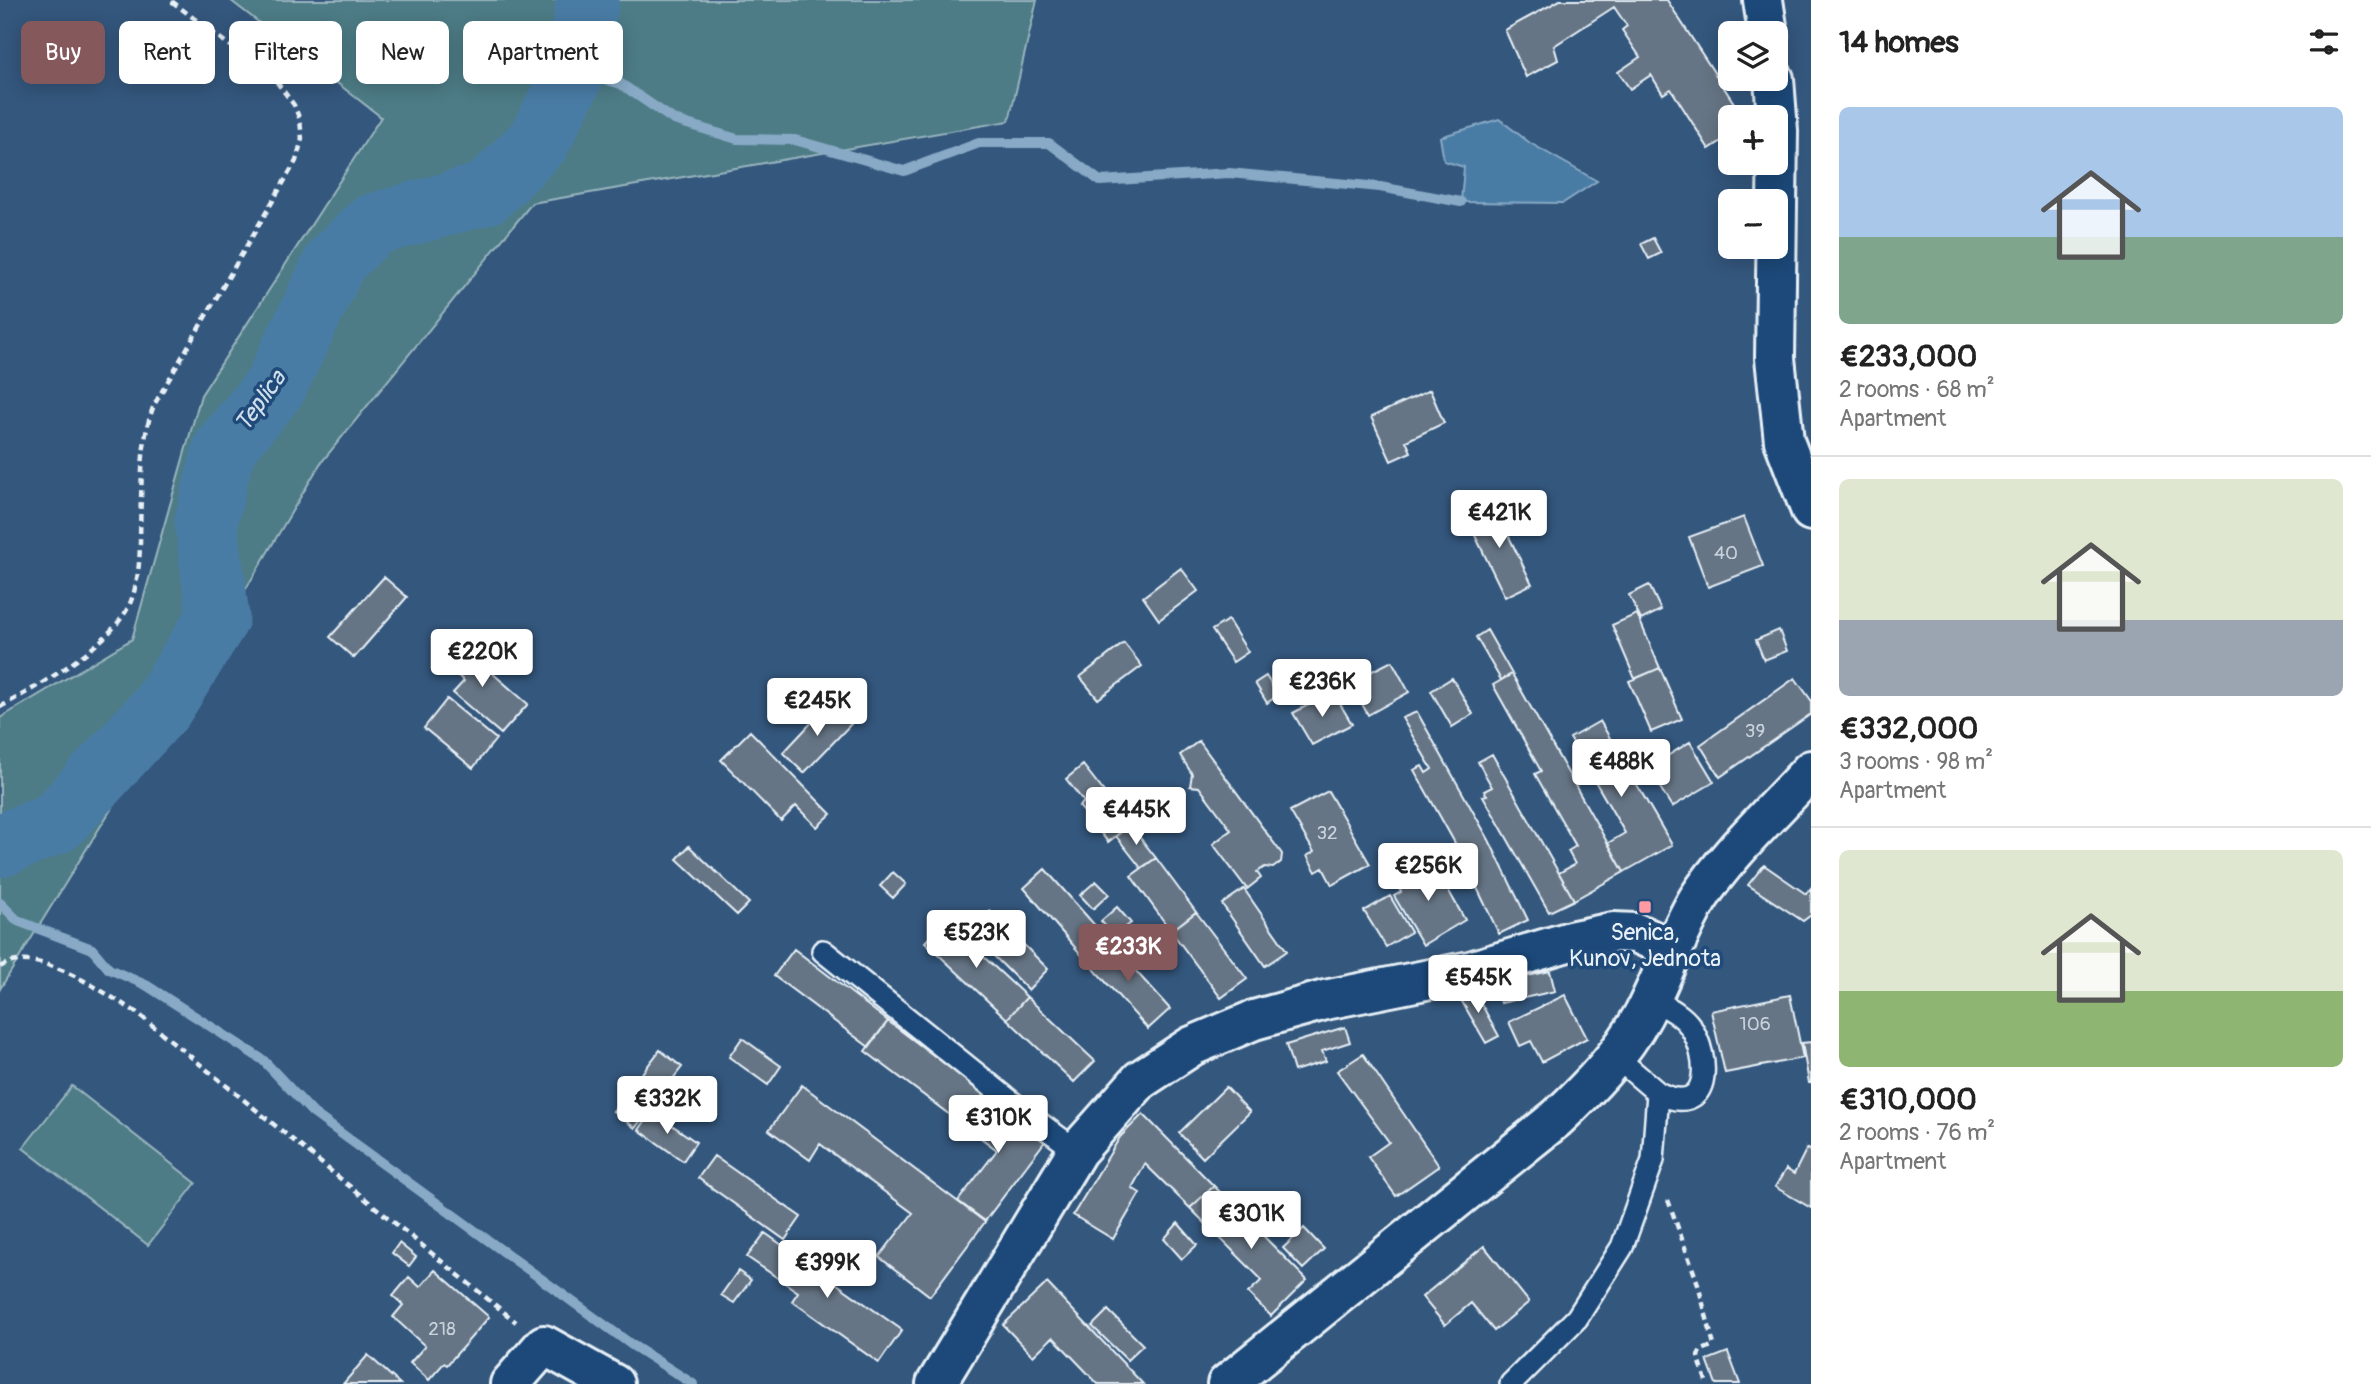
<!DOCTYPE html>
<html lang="en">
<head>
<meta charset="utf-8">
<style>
	:root { --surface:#fff; --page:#f6f6f6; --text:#222; --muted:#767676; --line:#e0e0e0; --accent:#85585c }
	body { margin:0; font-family:Pangolin,sans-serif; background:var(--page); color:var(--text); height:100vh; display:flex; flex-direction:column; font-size:26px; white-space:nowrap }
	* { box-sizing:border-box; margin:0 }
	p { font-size:23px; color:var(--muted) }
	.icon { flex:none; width:38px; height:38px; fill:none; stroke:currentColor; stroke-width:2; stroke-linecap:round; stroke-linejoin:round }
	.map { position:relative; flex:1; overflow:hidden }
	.panel { display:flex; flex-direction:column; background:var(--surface); width:560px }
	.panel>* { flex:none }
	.guide { position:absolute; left:21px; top:21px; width:665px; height:63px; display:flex; gap:14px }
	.buttons { position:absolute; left:1718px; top:21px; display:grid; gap:14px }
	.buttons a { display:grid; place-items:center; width:70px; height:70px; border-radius:10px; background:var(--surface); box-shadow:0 4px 18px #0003; font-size:35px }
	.price { position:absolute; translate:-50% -60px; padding:0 16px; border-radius:7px; background:#fff; color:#222; font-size:23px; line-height:46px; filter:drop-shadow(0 2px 4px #0008) }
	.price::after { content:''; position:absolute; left:50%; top:42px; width:21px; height:16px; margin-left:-10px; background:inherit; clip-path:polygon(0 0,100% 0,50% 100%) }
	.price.selected { background:var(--accent); color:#fff }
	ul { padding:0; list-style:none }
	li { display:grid; align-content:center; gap:14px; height:371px; padding:0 28px }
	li+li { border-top:2px solid var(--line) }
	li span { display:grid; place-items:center; height:217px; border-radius:10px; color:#555 }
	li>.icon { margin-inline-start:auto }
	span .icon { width:126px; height:126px; fill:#fffc; stroke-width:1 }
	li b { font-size:30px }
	h2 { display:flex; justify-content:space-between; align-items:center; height:84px; padding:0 28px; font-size:30px }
	.pill { padding:0 24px; border-radius:10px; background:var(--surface); box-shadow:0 4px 18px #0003; font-size:24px; line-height:63px }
	.pill.selected { background:var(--accent); color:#fff }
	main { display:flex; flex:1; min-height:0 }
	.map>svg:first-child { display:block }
	.green { fill:#4d7c86; stroke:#9ab6bf; stroke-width:2 }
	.water { fill:#487ba5; stroke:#88aac6; stroke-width:2 }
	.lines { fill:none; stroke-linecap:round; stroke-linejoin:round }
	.stream { stroke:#88aac6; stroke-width:10 }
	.river { stroke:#487ba5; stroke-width:63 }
	.building { fill:#667485; stroke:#e8f1f8; stroke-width:2 }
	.service-casing { stroke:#e8f1f8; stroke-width:26 }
	.minor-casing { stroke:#e8f1f8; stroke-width:44 }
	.tertiary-casing { stroke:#e8f1f8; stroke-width:44 }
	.path { stroke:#e8f1f8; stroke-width:4.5; stroke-dasharray:7 5; stroke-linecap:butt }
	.service { stroke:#1f4a7a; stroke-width:21 }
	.minor { stroke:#1f4a7a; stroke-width:38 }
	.tertiary { stroke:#1f4a7a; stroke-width:38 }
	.poi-dot { fill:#ff9aa2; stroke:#1f4a7a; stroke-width:2.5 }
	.labels { text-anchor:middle; stroke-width:7; stroke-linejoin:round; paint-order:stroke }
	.number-label { font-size:19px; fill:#c8d2db }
	.poi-label { font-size:23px; fill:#e8f1f8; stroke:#1f4a7a }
	.water-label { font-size:24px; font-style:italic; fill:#d0dfec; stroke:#1f4a7a }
</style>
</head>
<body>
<main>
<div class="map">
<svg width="1811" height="1384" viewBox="0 0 1811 1384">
	<rect width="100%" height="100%" fill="#34577d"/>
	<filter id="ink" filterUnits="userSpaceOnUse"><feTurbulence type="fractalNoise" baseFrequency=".0143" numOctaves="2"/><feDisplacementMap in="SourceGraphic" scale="14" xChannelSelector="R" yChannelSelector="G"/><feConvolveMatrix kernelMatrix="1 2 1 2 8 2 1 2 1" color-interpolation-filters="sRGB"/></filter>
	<g filter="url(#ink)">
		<!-- green -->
		<path class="green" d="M230,0H1037L1009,121L532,203L320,464L212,646L0,989V718L132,639L201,395L381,117Z
			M72,1086L196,1183L148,1245L23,1148Z"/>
		<!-- water -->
		<path class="water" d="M1499,119L1530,143L1597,181L1563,203L1461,202L1464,167L1444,161L1440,137Z"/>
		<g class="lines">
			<!-- stream -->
			<path class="stream" d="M575,70L621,84L674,120L737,139L795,140L904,171L979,143H1049L1100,181L1229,173L1380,187L1461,202
				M0,903L18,921L92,949L109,969L146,985L263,1060L313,1113L632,1345L693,1384"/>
			<!-- river -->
			<path class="river" d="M0,846L57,822L162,707L218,617L206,522L224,449L275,387L336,260L372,225L487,193L539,141L575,70L588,0"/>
		</g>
		<!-- building -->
		<path class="building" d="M1560,0H1667L1743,117H1731V135L1709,149L1671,89L1663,94L1651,75L1630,89L1618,72L1640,57L1622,30L1627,26L1614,7L1554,46L1558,60L1526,77L1505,30Z
			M1653,238L1661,253L1649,259L1641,244Z
			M1430,390L1444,423L1406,441L1411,452L1391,461L1371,417Z
			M1493,504L1532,584L1505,597L1466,517Z
			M1744,517L1763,566L1708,587L1689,537Z
			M1181,568L1198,591L1159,620L1143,597Z
			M384,577L407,597L354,658L330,637Z
			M1649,585L1661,610L1641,620L1629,595Z
			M1637,614L1660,668L1635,679L1612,625Z
			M1228,620L1248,652L1233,662L1212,630Z
			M1487,630L1512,674L1501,680L1476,637Z
			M1779,630L1787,651L1764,660L1756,640Z
			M453,639L528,704L501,734L453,693L464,681L437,657Z
			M1124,643L1142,666L1098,699L1080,677Z
			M1392,661L1409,692L1368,715L1350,682Z
			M1660,668L1682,719L1651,732L1629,681Z
			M1512,674L1624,872L1574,900L1559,873L1575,864L1568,851L1576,846L1535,774L1541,771L1493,685Z
			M1266,676L1278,695L1267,703L1255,683Z
			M1452,678L1473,714L1452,727L1431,691Z
			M1795,678L1811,700V714L1720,777L1700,745Z
			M1333,692L1352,724L1312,745L1293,713Z
			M447,699L496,739L473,768L424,728Z
			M829,704L851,724L804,773L783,753Z
			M1417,712L1489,840L1528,920L1499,934L1460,852L1414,770L1422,766L1426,773L1432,769L1402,718Z
			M1600,721L1672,845L1624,872L1608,843L1625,833L1570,738Z
			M750,731L831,814L817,827L796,806L781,821L721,760Z
			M1199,741L1282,854L1281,862L1273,868L1265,867L1257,872L1261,878L1247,889L1213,844L1231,830L1199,787L1190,786L1192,774L1180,755Z
			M1690,742L1714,782L1672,807L1648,768Z
			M1492,754L1574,900L1549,912L1483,796L1487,795L1484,791L1492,787L1478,762Z
			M1083,765L1130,825L1108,842L1079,806L1084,802L1066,779Z
			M1328,791L1370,864L1332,885L1323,868L1316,872L1307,856L1314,852L1290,811Z
			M1130,825L1156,858L1141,868L1116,836Z
			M689,846L749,903L737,915L677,859Z
			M1156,858L1196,912L1171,931L1131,876Z
			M1432,861L1465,920L1423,945L1394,896L1401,892L1395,882Z
			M1764,865L1806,894L1811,888V915L1803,921L1748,885Z
			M1045,869L1107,939L1085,959L1024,888Z
			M893,872L906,884L893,898L880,886Z
			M1096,881L1109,894L1093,909L1080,895Z
			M1244,889L1287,951L1265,966L1222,904Z
			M1390,896L1411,932L1386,947L1364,911Z
			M1117,907L1131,923L1114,936L1101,921Z
			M990,911L1048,969L1028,990L969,931Z
			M1196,912L1247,979L1221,998L1171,931Z
			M945,921L1027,997L1007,1019L925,942Z
			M1107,939L1170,1009L1148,1029L1085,959Z
			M794,949L888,1021L869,1047L774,976Z
			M1550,971L1555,991L1501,1003L1496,983Z
			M1473,989L1499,1036L1486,1043L1457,993Z
			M1565,995L1587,1038L1542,1062L1531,1041L1520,1046L1509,1022Z
			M1790,995L1803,1058L1725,1073L1711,1011Z
			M1027,997L1095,1061L1074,1082L1007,1019Z
			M888,1021L985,1094L962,1124L865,1051Z
			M1345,1027L1350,1042L1322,1051L1326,1061L1294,1071L1286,1045Z
			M742,1038L781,1066L768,1085L729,1057Z
			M1811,1042V1083H1809L1802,1043Z
			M660,1050L682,1067L635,1128L613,1111Z
			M1363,1054L1439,1166L1396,1196L1368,1157L1389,1142L1337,1071Z
			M802,1085L985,1222L930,1296L879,1257L913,1213L820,1144L810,1160L769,1130Z
			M1226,1087L1250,1112L1203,1158L1179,1133Z
			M985,1094L1046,1140L985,1221L958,1201L997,1150L962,1124Z
			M652,1111L696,1142L683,1161L639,1130Z
			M1143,1114L1214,1186L1190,1208L1145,1164L1132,1188L1140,1193L1113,1239L1073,1215L1120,1137Z
			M1807,1148L1811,1151V1208L1775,1187L1786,1169L1794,1174Z
			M714,1156L801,1217L785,1240L698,1178Z
			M1214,1186L1307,1280L1271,1316L1248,1293L1262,1280L1190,1208Z
			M1178,1223L1197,1245L1182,1259L1164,1239Z
			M1304,1228L1324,1249L1303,1269L1283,1248Z
			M765,1233L902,1330L879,1363L792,1301L798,1292L747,1257Z
			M399,1243L416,1257L409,1266L392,1253Z
			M1484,1246L1529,1302L1494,1331L1471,1303L1445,1325L1422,1297Z
			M435,1270L489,1317L447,1365L444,1363L429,1380L410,1363L425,1346L393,1317L403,1305L393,1296L409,1277L420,1287Z
			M738,1271L751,1280L734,1303L721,1295Z
			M1047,1283L1143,1384H1098L1053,1337L1033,1356L1003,1325Z
			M1108,1310L1143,1345L1127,1360L1092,1326Z
			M1728,1352L1740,1384H1716L1707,1360Z
			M368,1355L400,1384H343Z"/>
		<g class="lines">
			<defs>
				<path id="service" d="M823,951L1024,1112L1077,1151
					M1650,998C1664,1006 1681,1013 1690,1026C1711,1058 1712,1119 1658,1093
					M1511,1384L1577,1318L1622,1247L1653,1160L1658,1093L1616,1057"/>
				<path id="minor" d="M510,1384L544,1345L614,1384
					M936,1384L1077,1151L1140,1080L1192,1046L1254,1020L1325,1000L1470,971L1574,940L1613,932L1636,933L1672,949"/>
				<path id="tertiary" d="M1763,0L1768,33
					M1774,79L1778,131L1775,358L1784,441L1811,511
					M1227,1384L1557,1118C1590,1087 1621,1055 1643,1015C1663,977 1676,936 1698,899C1726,855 1776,809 1811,770"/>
			</defs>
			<!-- service casing -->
			<use href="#service" class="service-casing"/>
			<!-- minor casing -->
			<use href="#minor" class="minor-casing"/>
			<!-- tertiary casing -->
			<use href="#tertiary" class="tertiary-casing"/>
			<!-- path -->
			<path class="path" d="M0,707C39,686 115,643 131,601C143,570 139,532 141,500C142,467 142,436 154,405L296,161L302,139L300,120L294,105L276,81L170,0
				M0,967C36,943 105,994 136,1012L516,1322
				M1668,1200L1697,1281L1714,1345L1700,1351L1698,1356L1707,1384"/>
			<!-- service -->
			<use href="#service" class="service"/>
			<!-- minor -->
			<use href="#minor" class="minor"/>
			<!-- tertiary -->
			<use href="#tertiary" class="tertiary"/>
		</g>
	</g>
	<!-- markers -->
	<rect class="poi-dot" x="1638" y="900" width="14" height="14" rx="3.5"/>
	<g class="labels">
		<!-- number labels -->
		<g class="number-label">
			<text x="1726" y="559">40</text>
			<text x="1755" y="737">39</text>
			<text x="1327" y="839">32</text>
			<text x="1755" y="1030">106</text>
			<text x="442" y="1335">218</text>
		</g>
		<!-- poi labels -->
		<g class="poi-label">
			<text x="1645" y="940">Senica,<tspan x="1645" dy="26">Kunov, Jednota</tspan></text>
		</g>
		<!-- water labels -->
		<g class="water-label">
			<text transform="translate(260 401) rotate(-54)" y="8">Teplica</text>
		</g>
	</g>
</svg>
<div class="buttons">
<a><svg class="icon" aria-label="layers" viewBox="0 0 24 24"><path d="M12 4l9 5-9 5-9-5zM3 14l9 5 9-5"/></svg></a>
<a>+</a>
<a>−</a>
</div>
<b class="price" style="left:1499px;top:550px">€421K</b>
<b class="price" style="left:482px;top:689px">€220K</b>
<b class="price" style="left:1322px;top:719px">€236K</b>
<b class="price" style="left:817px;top:738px">€245K</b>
<b class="price" style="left:1621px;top:799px">€488K</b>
<b class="price" style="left:1136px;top:847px">€445K</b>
<b class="price" style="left:1428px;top:903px">€256K</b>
<b class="price" style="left:976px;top:970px">€523K</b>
<b class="price selected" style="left:1128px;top:984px">€233K</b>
<b class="price" style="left:1478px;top:1015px">€545K</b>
<b class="price" style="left:667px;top:1136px">€332K</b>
<b class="price" style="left:998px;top:1155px">€310K</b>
<b class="price" style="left:1251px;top:1251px">€301K</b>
<b class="price" style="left:827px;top:1300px">€399K</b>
<div class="guide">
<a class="pill selected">Buy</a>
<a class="pill">Rent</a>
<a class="pill">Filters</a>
<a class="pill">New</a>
<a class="pill">Apartment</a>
</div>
</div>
<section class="panel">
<h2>14 homes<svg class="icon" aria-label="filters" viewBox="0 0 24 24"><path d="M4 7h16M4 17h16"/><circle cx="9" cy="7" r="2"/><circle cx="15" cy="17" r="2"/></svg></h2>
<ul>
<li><span style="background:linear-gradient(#a9c7e8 60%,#7fa58c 0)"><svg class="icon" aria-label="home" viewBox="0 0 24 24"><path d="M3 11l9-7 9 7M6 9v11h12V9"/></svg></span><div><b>€233,000</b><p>2 rooms · 68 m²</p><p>Apartment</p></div></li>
<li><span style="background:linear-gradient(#dfe7d0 65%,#9aa5b1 0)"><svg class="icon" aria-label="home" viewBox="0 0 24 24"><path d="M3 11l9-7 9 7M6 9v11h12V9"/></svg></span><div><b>€332,000</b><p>3 rooms · 98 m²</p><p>Apartment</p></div></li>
<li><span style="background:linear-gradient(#dfe7d0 65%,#8fb573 0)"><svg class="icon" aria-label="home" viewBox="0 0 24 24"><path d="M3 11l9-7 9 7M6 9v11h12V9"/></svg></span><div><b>€310,000</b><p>2 rooms · 76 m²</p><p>Apartment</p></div></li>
</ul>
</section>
</main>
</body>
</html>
